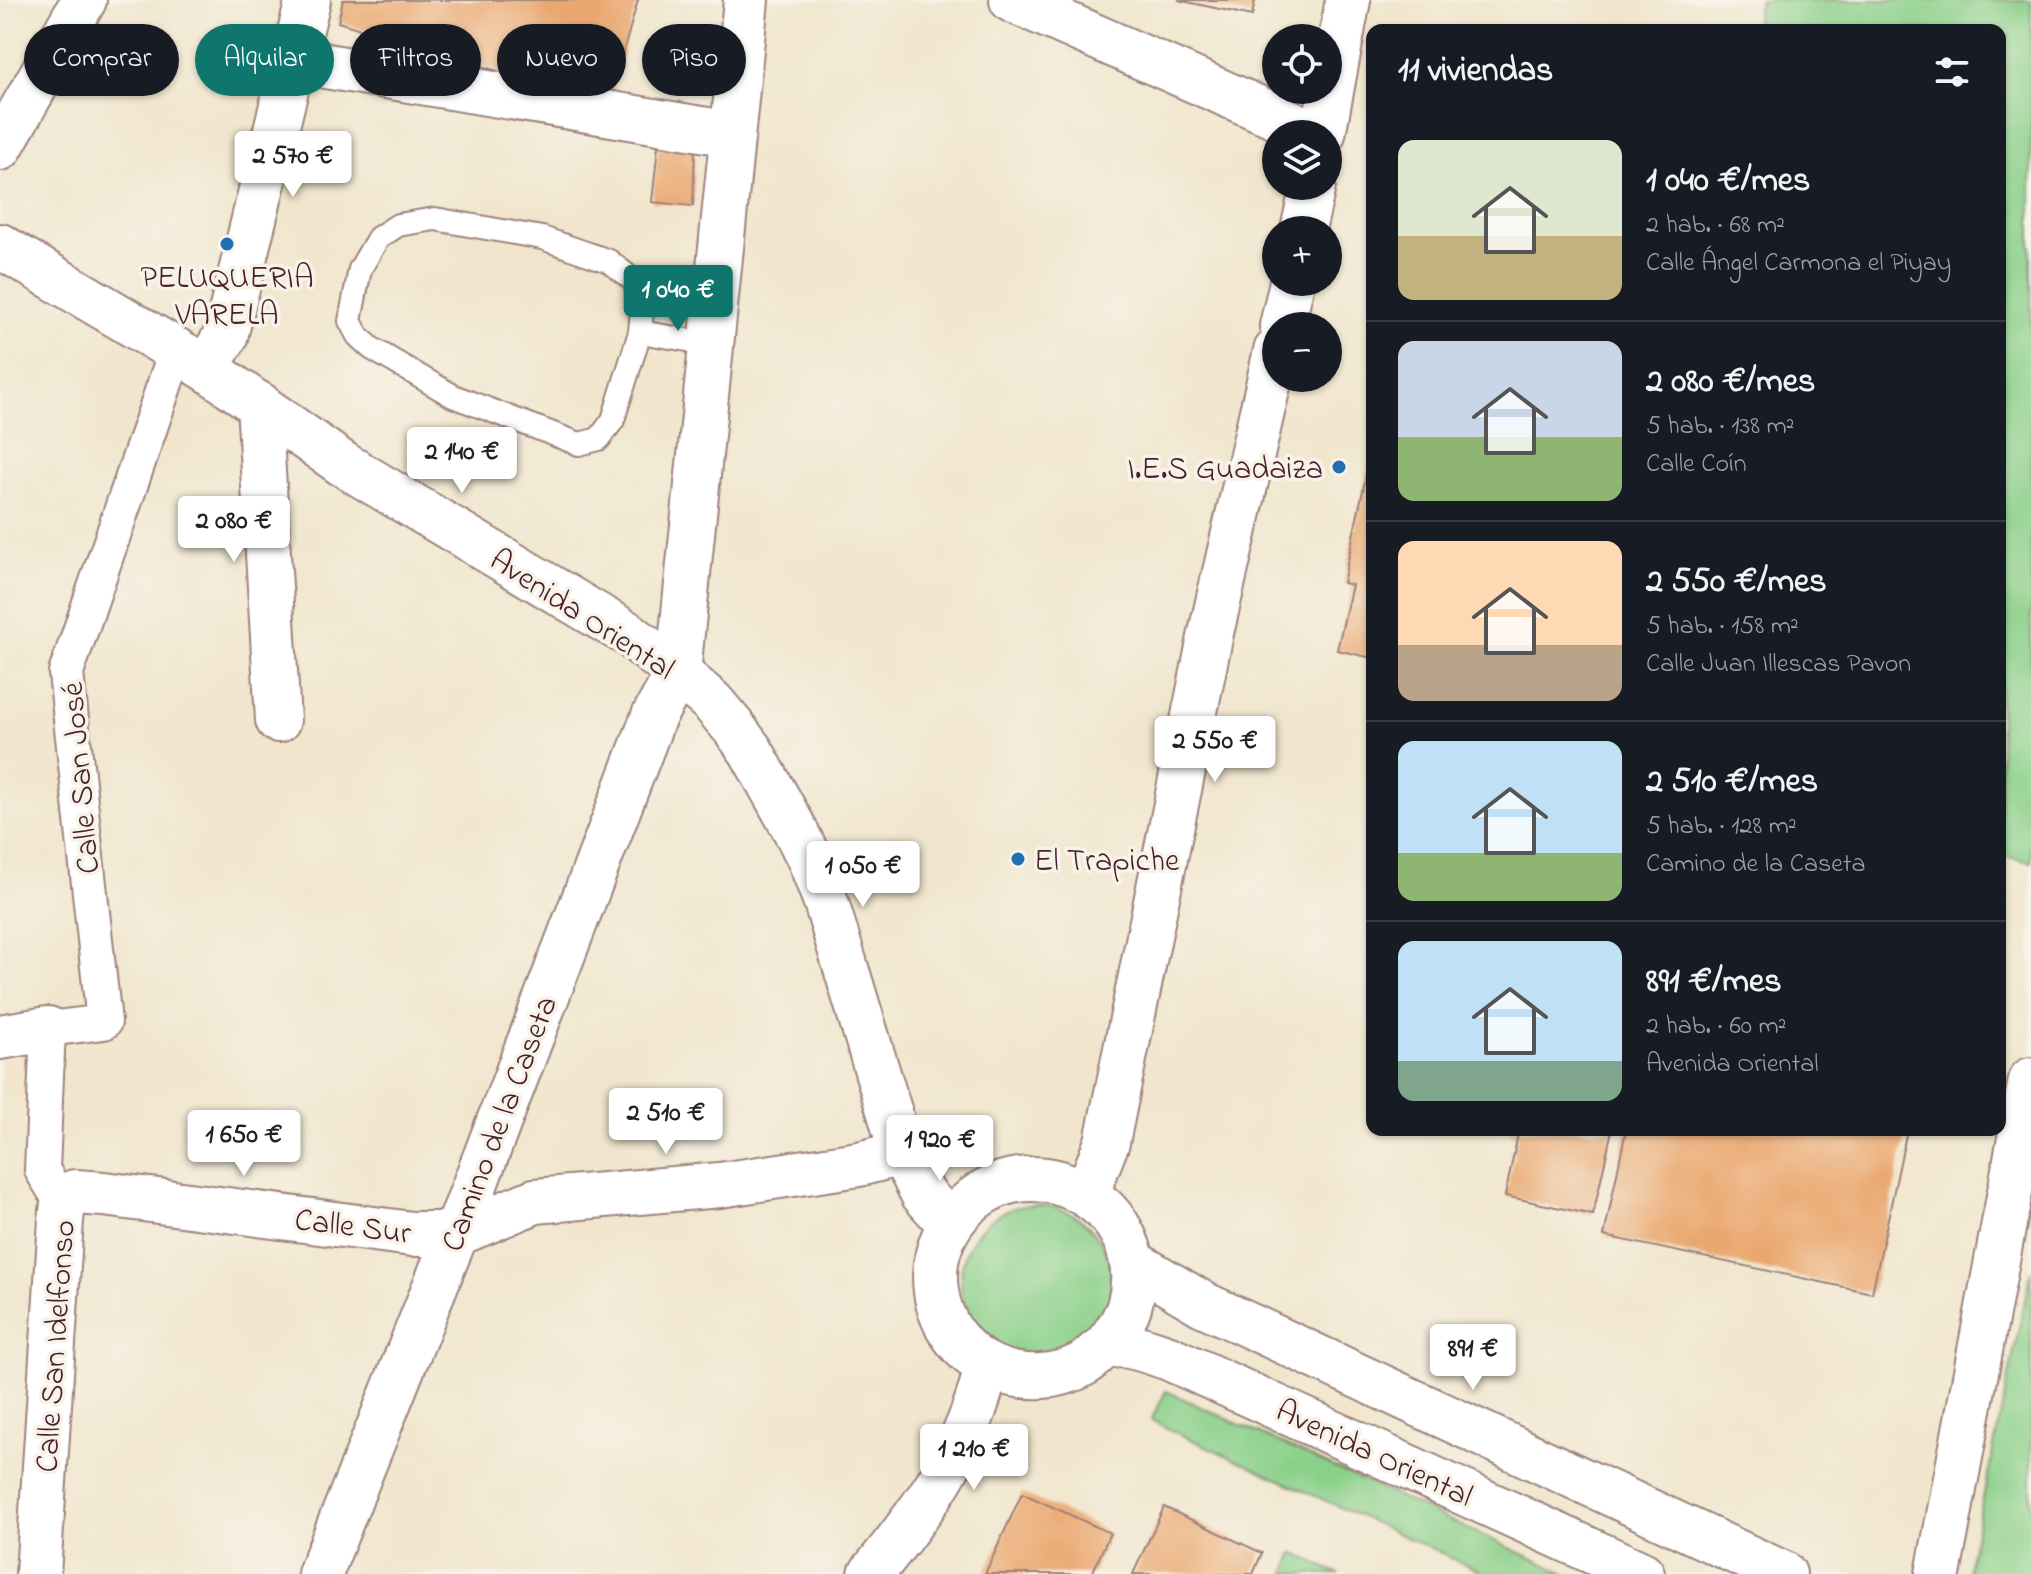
<!DOCTYPE html>
<html lang="es">
<head>
<meta charset="utf-8">
<style>
	:root { --surface:#171b24; --page:#20242c; --text:#f1f3f6; --muted:#9ea1a6; --line:#363941; --accent:#0f766e }
	body { margin:0; font-family:"Indie Flower",sans-serif; background:var(--page); color:var(--text); height:100vh; display:flex; flex-direction:column; font-size:30px; white-space:nowrap }
	* { box-sizing:border-box; margin:0 }
	p { font-size:26px; color:var(--muted) }
	.icon { flex:none; width:44px; height:44px; fill:none; stroke:currentColor; stroke-width:2; stroke-linecap:round; stroke-linejoin:round }
	.map { position:relative; flex:1; overflow:hidden }
	.sheet { position:absolute; left:1366px; top:24px; width:640px; height:1112px; display:flex; flex-direction:column; background:var(--surface); border-radius:16px; box-shadow:0 2px 6px #0004 }
	.sheet>* { flex:none }
	.top-card { position:absolute; left:24px; top:24px; width:760px; height:72px; display:flex; gap:16px }
	.controls { position:absolute; left:1262px; top:24px; display:grid; gap:16px }
	.controls a { display:grid; place-items:center; width:80px; height:80px; border-radius:50%; background:var(--surface); box-shadow:0 2px 6px #0004; font-size:40px }
	.price { position:absolute; translate:-50% -68px; padding:0 18px; border-radius:8px; background:#fff; color:#222; font-size:26px; line-height:52px; filter:drop-shadow(0 2px 4px #0008) }
	.price::after { content:''; position:absolute; left:50%; top:48px; width:24px; height:18px; margin-left:-12px; background:inherit; clip-path:polygon(0 0,100% 0,50% 100%) }
	.price.current { background:var(--accent); color:#fff }
	ul { padding:0; list-style:none }
	li { display:flex; align-items:center; gap:24px; height:200px; padding:0 32px }
	li+li { border-top:2px solid var(--line) }
	li span { display:grid; place-items:center; flex:none; width:224px; height:160px; border-radius:16px; color:#555 }
	li>.icon { margin-inline-start:auto }
	span .icon { width:96px; height:96px; fill:#fffc; stroke-width:1 }
	li b { font-size:34px }
	h2 { display:flex; justify-content:space-between; align-items:center; height:96px; padding:0 32px; font-size:34px }
	.pill { padding:0 28px; border-radius:36px; background:var(--surface); box-shadow:0 2px 6px #0004; font-size:28px; line-height:72px }
	.pill.current { background:var(--accent); color:#fff }
	.map>svg:first-child { display:block }
	.green { fill:#8bd08a; stroke:#6a785a; stroke-width:2 }
	.building { fill:#eaa86f }
	.lines { fill:none; stroke-linecap:round; stroke-linejoin:round }
	.service-casing { stroke:#9e827c; stroke-width:26 }
	.pedestrian-casing { stroke:#9e827c; stroke-width:38 }
	.minor-casing { stroke:#9e827c; stroke-width:48 }
	.tertiary-casing { stroke:#9e827c; stroke-width:48 }
	.service { stroke:#fff; stroke-width:22 }
	.pedestrian { stroke:#fff; stroke-width:34 }
	.minor { stroke:#fff; stroke-width:44 }
	.tertiary { stroke:#fff; stroke-width:44 }
	.poi-dot { fill:#1f6fb2; stroke:#f7f3e8; stroke-width:3 }
	.labels { text-anchor:middle; stroke-width:7; stroke-linejoin:round; paint-order:stroke }
	.poi-label { font-size:32px; fill:#4a1f2b; stroke:#f7f3e8 }
	.street-label { font-size:32px; fill:#4a1f2b; stroke:#f7f3e8 }
</style>
</head>
<body>
<div class="map">
<svg width="2031" height="1574" viewBox="0 0 2031 1574">
	<rect width="100%" height="100%" fill="#f7f3e8"/>
	<filter id="ink" filterUnits="userSpaceOnUse"><feTurbulence type="fractalNoise" baseFrequency=".0125" numOctaves="2"/><feDisplacementMap in="SourceGraphic" scale="16" xChannelSelector="R" yChannelSelector="G"/><feConvolveMatrix kernelMatrix="1 2 1 2 8 2 1 2 1" color-interpolation-filters="sRGB"/></filter>
	<filter id="wash" filterUnits="userSpaceOnUse"><feTurbulence type="fractalNoise" baseFrequency=".006" numOctaves="4" result="noise"/><feDisplacementMap in="SourceGraphic" scale="32" xChannelSelector="R" yChannelSelector="G"/><feGaussianBlur stdDeviation="1.8" result="paint"/><feColorMatrix in="noise" values="0 0 0 0 0 0 0 0 0 0 0 0 0 0 0 0 0 1.4 0 .05"/><feComposite in="paint" operator="in"/></filter>
	<g filter="url(#wash)">
		<rect width="100%" height="100%" fill="#f1e6cd"/>
		<!-- green -->
		<path class="green" d="M1760,0H2031V862L2000,855V30H1754Z
			M961 1280a75 75 0 1 1 150 0a75 75 0 1 1-150 0Z
			M2031,1271V1574H1967Z
			M1166,1391L1567,1574H1486L1173,1431L1151,1420Z
			M1294,1553L1339,1574H1285Z"/>
		<g id="blocks">
			<!-- building -->
			<path class="building" d="M343,0H638L608,105L338,22Z
				M1178,0H1255L1252,16Z
				M658,146L695,150L693,206L652,202Z
				M1371,453H1372V658L1337,650L1352,585L1343,583Z
				M1511,1130H1612L1593,1215L1505,1196L1518,1134L1511,1133Z
				M1626,1130H1907L1872,1293L1604,1236Z
				M1022,1493L1110,1533L1092,1574H985Z
				M1164,1507L1262,1553L1253,1574H1133Z"/>
		</g>
	</g>
	<g filter="url(#ink)">
		<use href="#blocks" fill-opacity="0" stroke="#9e827c" stroke-width="2"/>
		<g class="lines">
			<defs>
				<path id="service" d="M640,332L613,420L599,439L579,444L453,396L371,348L358,336L350,321L360,269L378,238L398,225L435,219L542,238L609,261L633,280L643,301L640,332L711,344"/>
				<path id="pedestrian" d="M63,1204L42,1170L48,1029L104,1022L66,673L176,351"/>
				<path id="minor" d="M1012,0L1317,134
					M293,55L326,66L731,134
					M1323,134L1348,0
					M0,148L84,0
					M1303,230L1313,186
					M1282,326L1292,282
					M206,368L225,337L308,0
					M259,404L278,720
					M0,1037L48,1029
					M1087,1193L1107,1142L1211,633L1276,351
					M38,1574L61,1220L63,1204L75,1192L104,1194L412,1234H456L535,1201L720,1185L859,1164L902,1153
					M320,1574L456,1234L654,716L678,673L746,0
					M871,1574C924,1509 969,1449 987,1365
					M1938,1574L2031,1080"/>
				<path id="tertiary" d="M0,246L206,368L343,464L630,635L678,673L712,702L734,728L751,751L794,828L810,860L826,902L902,1153L923,1194L950,1224
					M1132,1262L1203,1304L1784,1574
					M1104,1348C1114,1335 1124,1322 1129,1307C1158,1206 1030,1134 960,1212C941,1234 932,1262 936,1291C940,1323 961,1353 991,1367C1020,1380 1056,1380 1085,1363C1091,1359 1097,1351 1104,1348C1125,1340 1150,1352 1169,1358L1642,1574"/>
			</defs>
			<!-- service casing -->
			<use href="#service" class="service-casing"/>
			<!-- pedestrian casing -->
			<use href="#pedestrian" class="pedestrian-casing"/>
			<!-- minor casing -->
			<use href="#minor" class="minor-casing"/>
			<!-- tertiary casing -->
			<use href="#tertiary" class="tertiary-casing"/>
			<!-- service -->
			<use href="#service" class="service"/>
			<!-- pedestrian -->
			<use href="#pedestrian" class="pedestrian"/>
			<!-- minor -->
			<use href="#minor" class="minor"/>
			<!-- tertiary -->
			<use href="#tertiary" class="tertiary"/>
		</g>
	</g>
	<!-- markers -->
	<g class="poi-dot">
		<circle cx="227" cy="244" r="8"/>
		<circle cx="1339" cy="467" r="8"/>
		<circle cx="1018" cy="859" r="8"/>
	</g>
	<g class="labels">
		<!-- poi labels -->
		<g class="poi-label">
			<text x="227" y="287">PELUQUERIA<tspan x="227" dy="37">VARELA</tspan></text>
			<text x="1323" y="478" text-anchor="end">I.E.S Guadaiza</text>
			<text x="1034" y="870" text-anchor="start">El Trapiche</text>
		</g>
		<!-- street labels -->
		<g class="street-label">
			<text transform="translate(583 613) rotate(33)" y="11">Avenida Oriental</text>
			<text transform="translate(79 778) rotate(-95)" y="11">Calle San José</text>
			<text transform="translate(498 1123) rotate(-69)" y="11">Camino de la Caseta</text>
			<text transform="translate(353 1225) rotate(7)" y="11">Calle Sur</text>
			<text transform="translate(54 1346) rotate(-86)" y="11">Calle San Idelfonso</text>
			<text transform="translate(1375 1452) rotate(25)" y="11">Avenida Oriental</text>
		</g>
	</g>
</svg>
<div class="controls">
<a><svg class="icon" aria-label="locate" viewBox="0 0 24 24"><circle cx="12" cy="12" r="6"/><path d="M12 2v4M12 18v4M2 12h4M18 12h4"/></svg></a>
<a><svg class="icon" aria-label="layers" viewBox="0 0 24 24"><path d="M12 4l9 5-9 5-9-5zM3 14l9 5 9-5"/></svg></a>
<a>+</a>
<a>−</a>
</div>
<b class="price" style="left:293px;top:199px">2 570 €</b>
<b class="price current" style="left:678px;top:333px">1 040 €</b>
<b class="price" style="left:462px;top:495px">2 140 €</b>
<b class="price" style="left:234px;top:564px">2 080 €</b>
<b class="price" style="left:1215px;top:784px">2 550 €</b>
<b class="price" style="left:863px;top:909px">1 050 €</b>
<b class="price" style="left:666px;top:1156px">2 510 €</b>
<b class="price" style="left:244px;top:1178px">1 650 €</b>
<b class="price" style="left:940px;top:1183px">1 920 €</b>
<b class="price" style="left:1473px;top:1392px">891 €</b>
<b class="price" style="left:974px;top:1492px">1 210 €</b>
<div class="top-card">
<a class="pill">Comprar</a>
<a class="pill current">Alquilar</a>
<a class="pill">Filtros</a>
<a class="pill">Nuevo</a>
<a class="pill">Piso</a>
</div>
<section class="sheet">
<h2>11 viviendas<svg class="icon" aria-label="filters" viewBox="0 0 24 24"><path d="M4 7h16M4 17h16"/><circle cx="9" cy="7" r="2"/><circle cx="15" cy="17" r="2"/></svg></h2>
<ul>
<li><span style="background:linear-gradient(#dfe7d0 60%,#c2b280 0)"><svg class="icon" aria-label="home" viewBox="0 0 24 24"><path d="M3 11l9-7 9 7M6 9v11h12V9"/></svg></span><div><b>1 040 €/mes</b><p>2 hab. · 68 m²</p><p>Calle Ángel Carmona el Piyay</p></div></li>
<li><span style="background:linear-gradient(#c9d6e8 60%,#8fb573 0)"><svg class="icon" aria-label="home" viewBox="0 0 24 24"><path d="M3 11l9-7 9 7M6 9v11h12V9"/></svg></span><div><b>2 080 €/mes</b><p>5 hab. · 138 m²</p><p>Calle Coín</p></div></li>
<li><span style="background:linear-gradient(#ffd9b3 65%,#b9a48a 0)"><svg class="icon" aria-label="home" viewBox="0 0 24 24"><path d="M3 11l9-7 9 7M6 9v11h12V9"/></svg></span><div><b>2 550 €/mes</b><p>5 hab. · 158 m²</p><p>Calle Juan Illescas Pavon</p></div></li>
<li><span style="background:linear-gradient(#bfe0f5 70%,#8fb573 0)"><svg class="icon" aria-label="home" viewBox="0 0 24 24"><path d="M3 11l9-7 9 7M6 9v11h12V9"/></svg></span><div><b>2 510 €/mes</b><p>5 hab. · 128 m²</p><p>Camino de la Caseta</p></div></li>
<li><span style="background:linear-gradient(#bfe0f5 75%,#7fa58c 0)"><svg class="icon" aria-label="home" viewBox="0 0 24 24"><path d="M3 11l9-7 9 7M6 9v11h12V9"/></svg></span><div><b>891 €/mes</b><p>2 hab. · 60 m²</p><p>Avenida Oriental</p></div></li>
</ul>
</section>
</div>
</body>
</html>
